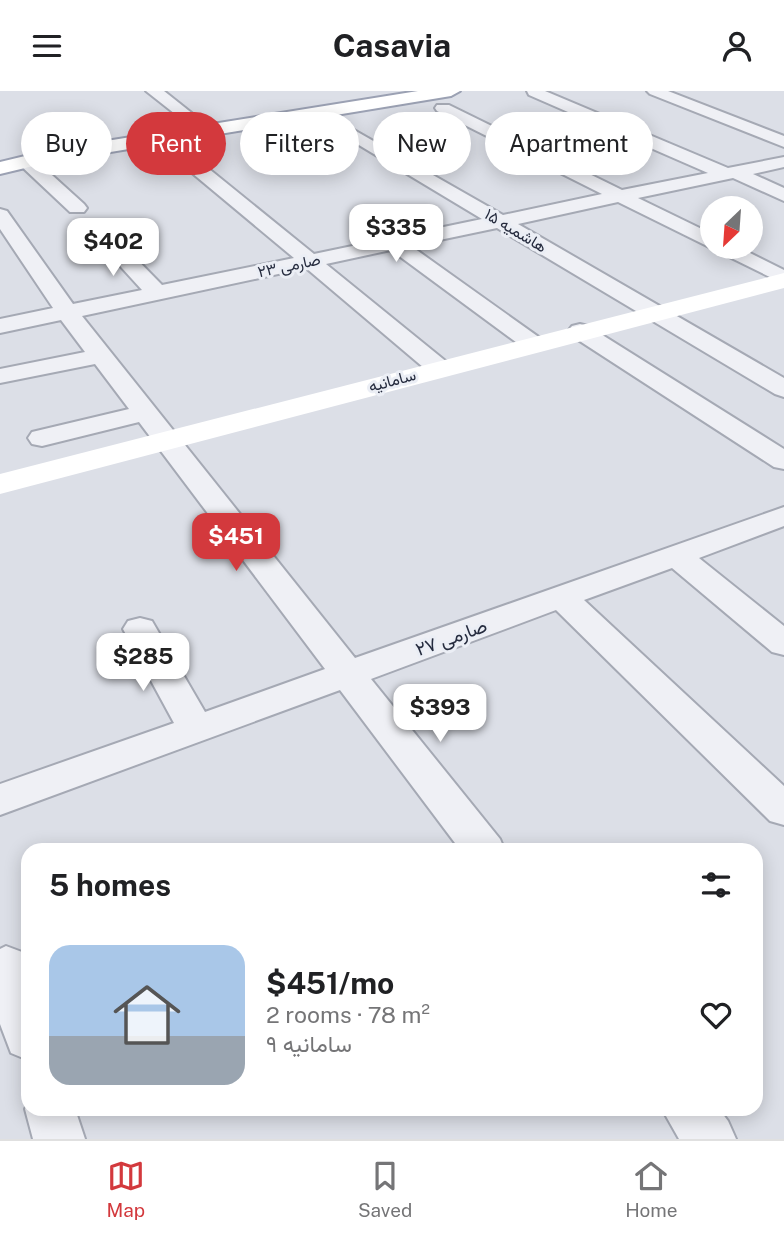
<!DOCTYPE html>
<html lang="en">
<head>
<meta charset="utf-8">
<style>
	:root { --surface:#fff; --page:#f6f6f6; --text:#202124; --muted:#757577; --line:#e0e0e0; --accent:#d3393d }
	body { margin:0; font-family:"Public Sans",Vazirmatn,sans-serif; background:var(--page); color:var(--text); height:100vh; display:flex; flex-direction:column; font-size:26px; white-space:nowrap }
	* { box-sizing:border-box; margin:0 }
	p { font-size:23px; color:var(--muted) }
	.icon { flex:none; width:38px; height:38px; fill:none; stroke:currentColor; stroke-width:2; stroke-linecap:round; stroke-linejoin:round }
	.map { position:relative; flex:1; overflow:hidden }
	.panel { position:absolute; left:21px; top:752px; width:742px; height:273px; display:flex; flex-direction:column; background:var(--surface); border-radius:21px; box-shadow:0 4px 18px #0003 }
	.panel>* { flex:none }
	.hud { position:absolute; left:21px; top:21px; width:742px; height:63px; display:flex; gap:14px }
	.needle { width:46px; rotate:205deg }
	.buttons { position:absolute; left:700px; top:105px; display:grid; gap:14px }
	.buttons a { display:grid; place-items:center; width:63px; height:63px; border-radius:50%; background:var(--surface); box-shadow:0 4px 18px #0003; font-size:35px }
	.price { position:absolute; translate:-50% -60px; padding:0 16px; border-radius:14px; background:#fff; color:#222; font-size:23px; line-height:46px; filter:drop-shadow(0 2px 4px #0008) }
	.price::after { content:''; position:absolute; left:50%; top:42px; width:21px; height:16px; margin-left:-10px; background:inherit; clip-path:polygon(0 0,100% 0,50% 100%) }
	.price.current { background:var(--accent); color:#fff }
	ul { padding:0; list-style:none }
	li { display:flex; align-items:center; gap:21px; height:175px; padding:0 28px }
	li span { display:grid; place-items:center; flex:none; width:196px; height:140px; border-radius:21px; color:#555 }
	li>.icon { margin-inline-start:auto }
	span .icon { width:84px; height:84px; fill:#fffc; stroke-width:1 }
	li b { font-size:30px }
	h2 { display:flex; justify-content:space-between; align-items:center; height:84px; padding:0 28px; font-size:30px }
	.tag { padding:0 24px; border-radius:32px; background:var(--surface); box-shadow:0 4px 18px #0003; font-size:24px; line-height:63px }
	.tag.current { background:var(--accent); color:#fff }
	header { display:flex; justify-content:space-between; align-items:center; height:91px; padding:0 28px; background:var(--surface); font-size:32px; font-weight:700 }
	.tab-bar { display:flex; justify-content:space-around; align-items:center; height:98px; border-top:2px solid var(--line); background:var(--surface); font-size:19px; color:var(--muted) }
	.tab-bar a { display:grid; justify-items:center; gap:4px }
	.tab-bar .current { color:var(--accent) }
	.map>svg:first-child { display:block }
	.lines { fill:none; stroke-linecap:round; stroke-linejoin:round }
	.street-casing { stroke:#a5a9b4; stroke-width:4 }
	.primary-casing { stroke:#9ba1b3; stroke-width:4 }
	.street { fill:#eff0f5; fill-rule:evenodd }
	.secondary { fill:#fff; fill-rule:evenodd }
	.primary { fill:#fff; fill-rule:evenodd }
	.labels { text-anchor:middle; stroke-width:6; stroke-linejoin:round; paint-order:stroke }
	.far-street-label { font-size:16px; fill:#252b3e; stroke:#ebeef5 }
	.street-label { font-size:19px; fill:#252b3e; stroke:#ebeef5 }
</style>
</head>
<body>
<header><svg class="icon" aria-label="menu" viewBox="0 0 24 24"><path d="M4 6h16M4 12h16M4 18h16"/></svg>Casavia<svg class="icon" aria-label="person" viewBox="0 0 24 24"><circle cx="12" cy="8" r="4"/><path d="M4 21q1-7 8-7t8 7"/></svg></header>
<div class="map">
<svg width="784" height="1048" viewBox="0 0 784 1048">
	<rect width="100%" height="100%" fill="#dcdfe7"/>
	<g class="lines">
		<defs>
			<path id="street" d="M146,0H164L203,31L195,36L189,34Z
				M527,0H545L728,77L784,66V76L753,83L784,97V110L733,87L638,107L712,143V156H738L784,179V193L618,111L518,133L784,287V306L775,303L497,137L411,155L540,247L544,252L540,257H524L391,159L326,173L448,272L451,277L448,282L439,284L430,282L306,177L82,225L355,567L784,416V435L699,467L784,535V564L772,561L672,477L584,509L784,695V734L770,730L556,519L371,588L500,748L505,760H461L340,599L0,724V693L174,632L123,538L128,530L140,527L152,530L205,621L325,578L139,331L42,355L32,353L28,347L32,341L129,318L95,273L0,292V278L85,261L61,229L0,242V228L53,217L0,138V118L7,120L73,213L142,199L91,143L94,139H108L162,194L294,167L186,77L183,73L186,69H198L314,163L482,128L334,39L332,36L340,31L503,124L602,103L437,20L435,17L437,14H449L622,99L708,82L529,4Z
				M647,0H668L784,45V56L650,3Z
				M26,65L32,66L84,113L87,117L84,121H70L20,74L17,70Z
				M580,233L588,235L784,358V378L774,376L572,245L568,240L572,235Z
				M6,855L22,861L28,873V969L11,962L0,933V858Z
				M28,1011V1018H75L85,1048H33L25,1018Z
				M662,1018H719L728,1030L736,1048H679Z"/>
			<path id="primary" d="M418,0H460L451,5L50,71L0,83V71L50,59Z"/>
		</defs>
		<!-- street casing -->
		<use href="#street" class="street-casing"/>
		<!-- primary casing -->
		<use href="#primary" class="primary-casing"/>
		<!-- street -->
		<use href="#street" class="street"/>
		<!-- secondary -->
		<path class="secondary" d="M784,182V197L0,403V383Z"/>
		<!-- primary -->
		<use href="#primary" class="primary"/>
	</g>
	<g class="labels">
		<!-- far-street labels -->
		<g class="far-street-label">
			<text transform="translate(516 139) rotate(31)" y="6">هاشمیه ۱۵</text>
			<text transform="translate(289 174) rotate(-12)" y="6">صارمی ۲۳</text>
			<text transform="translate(392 289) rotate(-15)" y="6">سامانیه</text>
		</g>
		<!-- street labels -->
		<g class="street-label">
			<text transform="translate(451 546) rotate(-20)" y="7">صارمی ۲۷</text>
		</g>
	</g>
</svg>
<div class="buttons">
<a><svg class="needle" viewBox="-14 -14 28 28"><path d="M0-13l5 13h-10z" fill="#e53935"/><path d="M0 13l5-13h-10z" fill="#757577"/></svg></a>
</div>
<b class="price" style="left:396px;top:173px">$335</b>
<b class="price" style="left:113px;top:187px">$402</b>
<b class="price current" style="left:236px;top:482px">$451</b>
<b class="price" style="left:143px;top:602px">$285</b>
<b class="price" style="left:440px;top:653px">$393</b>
<div class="hud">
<a class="tag">Buy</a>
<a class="tag current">Rent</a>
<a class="tag">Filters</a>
<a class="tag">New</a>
<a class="tag">Apartment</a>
</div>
<section class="panel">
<h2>5 homes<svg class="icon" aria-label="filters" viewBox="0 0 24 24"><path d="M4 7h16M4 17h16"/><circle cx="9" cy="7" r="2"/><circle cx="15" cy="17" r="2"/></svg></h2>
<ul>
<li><span style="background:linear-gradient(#a9c7e8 65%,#9aa5b1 0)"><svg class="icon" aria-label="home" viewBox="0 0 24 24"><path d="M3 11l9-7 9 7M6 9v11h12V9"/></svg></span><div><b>$451/mo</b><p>2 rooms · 78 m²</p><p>سامانیه ۹</p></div><svg class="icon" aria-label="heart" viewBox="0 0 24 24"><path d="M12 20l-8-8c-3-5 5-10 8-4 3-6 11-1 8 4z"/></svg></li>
</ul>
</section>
</div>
<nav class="tab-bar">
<a class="current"><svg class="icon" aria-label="map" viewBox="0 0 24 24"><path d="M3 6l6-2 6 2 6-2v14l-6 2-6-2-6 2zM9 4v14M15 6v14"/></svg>Map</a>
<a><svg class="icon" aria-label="saved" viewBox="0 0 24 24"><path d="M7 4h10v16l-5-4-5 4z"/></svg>Saved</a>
<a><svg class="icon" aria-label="home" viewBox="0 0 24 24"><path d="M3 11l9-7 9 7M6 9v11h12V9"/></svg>Home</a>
</nav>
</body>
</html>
